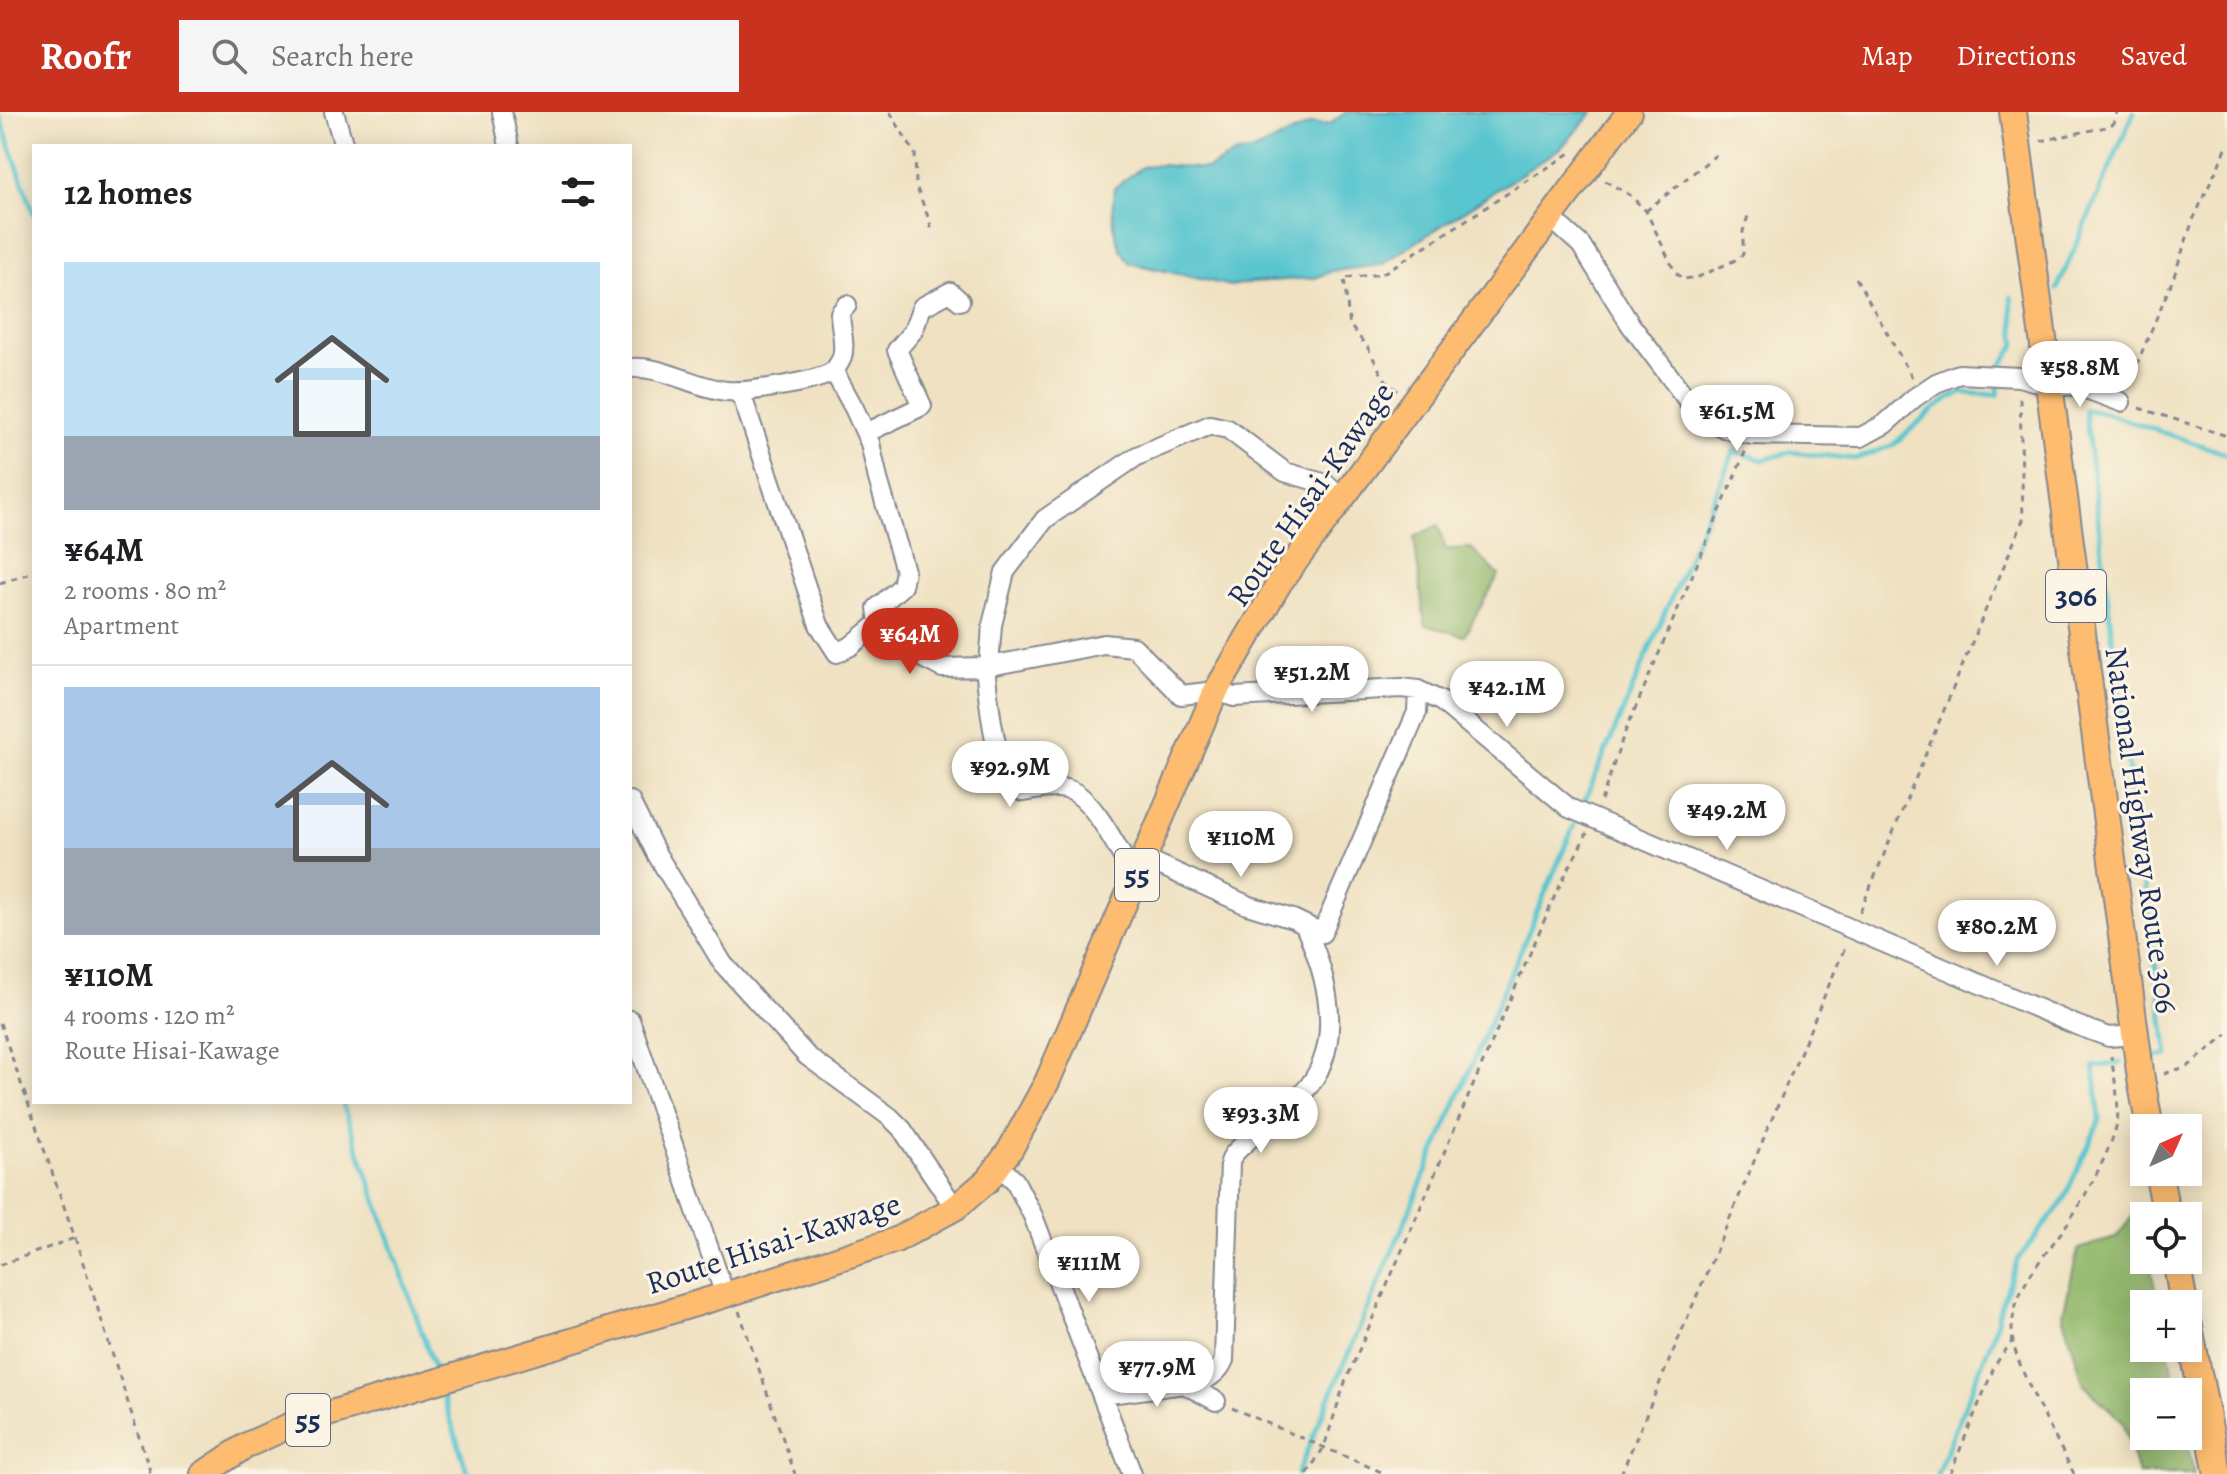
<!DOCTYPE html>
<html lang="en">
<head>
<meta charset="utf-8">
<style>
	:root { --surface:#fff; --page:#f6f6f6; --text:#202124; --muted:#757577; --line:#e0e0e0; --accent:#c8321e }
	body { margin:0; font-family:Alegreya,serif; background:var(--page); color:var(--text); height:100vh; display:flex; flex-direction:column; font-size:30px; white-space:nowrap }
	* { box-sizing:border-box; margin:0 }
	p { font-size:26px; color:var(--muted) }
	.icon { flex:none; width:44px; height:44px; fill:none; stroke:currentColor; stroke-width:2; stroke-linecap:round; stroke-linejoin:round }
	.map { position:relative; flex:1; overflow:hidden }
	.sheet { position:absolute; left:32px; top:32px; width:600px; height:960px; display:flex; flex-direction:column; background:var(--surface); border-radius:0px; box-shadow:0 4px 20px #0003 }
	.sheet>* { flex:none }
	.needle { width:52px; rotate:45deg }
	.controls { position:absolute; left:2130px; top:1002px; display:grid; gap:16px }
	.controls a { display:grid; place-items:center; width:72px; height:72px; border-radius:0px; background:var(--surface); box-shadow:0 4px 20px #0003; font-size:40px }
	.price { position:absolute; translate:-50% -68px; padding:0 18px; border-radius:28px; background:#fff; color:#222; font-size:26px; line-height:52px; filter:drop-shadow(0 2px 4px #0008) }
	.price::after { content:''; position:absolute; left:50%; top:48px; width:24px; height:18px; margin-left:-12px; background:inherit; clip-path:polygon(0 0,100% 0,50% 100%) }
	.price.selected { background:var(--accent); color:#fff }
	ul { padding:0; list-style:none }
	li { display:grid; align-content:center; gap:16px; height:424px; padding:0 32px }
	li+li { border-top:2px solid var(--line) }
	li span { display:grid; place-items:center; height:248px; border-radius:0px; color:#555 }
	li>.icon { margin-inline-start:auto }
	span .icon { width:144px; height:144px; fill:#fffc; stroke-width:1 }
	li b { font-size:34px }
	h2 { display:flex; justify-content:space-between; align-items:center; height:96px; padding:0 32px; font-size:34px }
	header { display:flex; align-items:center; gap:48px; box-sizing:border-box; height:112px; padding:0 40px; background:var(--accent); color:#fff }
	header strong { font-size:38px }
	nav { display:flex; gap:44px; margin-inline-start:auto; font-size:28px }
	.search { width:560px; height:72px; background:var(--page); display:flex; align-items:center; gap:20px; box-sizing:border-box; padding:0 28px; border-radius:0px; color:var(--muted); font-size:30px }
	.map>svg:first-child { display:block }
	.forest { fill:#92b76c; stroke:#567365; stroke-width:2 }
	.water { fill:#58c5cf; stroke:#3a7a96; stroke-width:2 }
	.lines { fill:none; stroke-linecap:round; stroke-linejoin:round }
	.stream { stroke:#58c5cf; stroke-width:5 }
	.minor-casing { stroke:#858890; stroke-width:22 }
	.major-casing { stroke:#858890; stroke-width:28 }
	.highway-casing { stroke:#858890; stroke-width:30 }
	.path { stroke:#858890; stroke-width:3; stroke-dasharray:6 6; stroke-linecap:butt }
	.minor { stroke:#fff; stroke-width:18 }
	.major { stroke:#fdbc70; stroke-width:24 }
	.highway { stroke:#fdbc70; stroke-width:26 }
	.labels { text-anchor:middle; stroke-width:6; stroke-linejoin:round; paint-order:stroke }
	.shield { fill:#fcf5e5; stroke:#5e6a86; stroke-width:2 }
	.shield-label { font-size:30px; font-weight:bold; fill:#1b2f5e }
	.street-label { font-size:32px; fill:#1b2f5e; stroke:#fcf5e5 }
</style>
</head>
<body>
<header>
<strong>Roofr</strong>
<div class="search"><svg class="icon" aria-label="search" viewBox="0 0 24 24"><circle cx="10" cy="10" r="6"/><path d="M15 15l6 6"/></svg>Search here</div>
<nav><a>Map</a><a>Directions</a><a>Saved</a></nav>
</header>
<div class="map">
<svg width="2227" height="1362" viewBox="0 0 2227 1362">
	<rect width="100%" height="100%" fill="#fcf5e5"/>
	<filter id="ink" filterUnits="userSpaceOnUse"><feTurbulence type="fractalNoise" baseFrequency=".0125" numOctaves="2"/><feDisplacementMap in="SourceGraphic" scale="16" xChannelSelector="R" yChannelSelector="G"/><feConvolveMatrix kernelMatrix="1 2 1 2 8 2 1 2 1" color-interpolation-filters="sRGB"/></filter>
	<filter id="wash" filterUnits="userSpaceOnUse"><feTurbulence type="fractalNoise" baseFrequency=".006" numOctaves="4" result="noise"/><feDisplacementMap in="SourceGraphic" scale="32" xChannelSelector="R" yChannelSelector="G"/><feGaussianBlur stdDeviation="1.8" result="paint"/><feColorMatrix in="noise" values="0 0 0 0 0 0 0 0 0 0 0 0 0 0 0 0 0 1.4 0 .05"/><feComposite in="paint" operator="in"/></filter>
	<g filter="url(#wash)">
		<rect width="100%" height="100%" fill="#efe1c1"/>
		<!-- forest -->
		<path class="forest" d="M1438,413L1446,437L1471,436L1499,463L1464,524L1425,513L1414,425Z
			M2138,1097L2144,1124V1148H2149L2158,1192H2144V1236H2167L2177,1280H2144V1324H2186L2194,1362H2138L2123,1310L2084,1273L2063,1202L2078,1137L2116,1126Z"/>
		<!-- water -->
		<path class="water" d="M1346,0H1593L1561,36L1381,153L1332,159L1315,166L1253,170L1231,174L1130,151C1112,130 1111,102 1114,76L1142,55L1161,53L1207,57L1234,43L1253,39L1311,12H1330Z"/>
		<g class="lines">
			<!-- stream -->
			<path class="stream" d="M0,5L34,103
				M2057,177L2134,0
				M1998,259L2016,232L2011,185
				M1582,695L1734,339L1763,348L1790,340L1856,347L1893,333L1935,296L1950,286L1963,281L1998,283V269
				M2152,946L2168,943L2125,631L2085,298L2102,300L2227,342
				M342,990L436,1261
				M440,1275L468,1362
				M1297,1362L1578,704
				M1937,1362L1992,1227L2001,1193L2018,1147L2062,1091L2100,1008L2094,955L2120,951"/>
		</g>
	</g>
	<g filter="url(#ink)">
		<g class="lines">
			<defs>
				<path id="minor" d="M334,0L344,34
					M502,0L509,34
					M1551,106L1581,133L1630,212L1692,294L1707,307L1726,317L1752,323L1861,325L1885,312L1914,286L1936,271L1959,262L2019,265L2048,273L2078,274L2121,290
					M630,256C662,253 695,276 727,279C745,281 817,270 832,260C835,258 841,249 842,245C846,232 840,214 840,201L847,193
					M832,260L837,265L854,296L870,331L878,367L905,459L902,474L877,496L879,511
					M736,279L743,287L819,513L837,541L851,534L879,511L915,542L942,556L985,555L1104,532L1134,535L1181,583L1216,579L1234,585L1401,576L1418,578L1441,589L1569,696L2076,913L2109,925L2135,923
					M866,321L922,294L897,238L913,219L922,195L950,180L960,189
					M989,554L992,513L1005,460L1045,407L1137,344L1210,313L1228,317L1285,360L1326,372L1342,387
					M985,555C989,587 993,662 1022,680C1037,678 1051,674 1066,677C1092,681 1122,745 1135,767
					M630,689L656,741L723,852L807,944L890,1005L902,1017L955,1096
					M1144,746L1247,793L1293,807L1322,821L1417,600L1418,578
					M630,908L725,1183
					M999,1054L1015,1069L1033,1104L1132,1362
					M1191,1274C1205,1268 1218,1263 1224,1248L1230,1050L1233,1043C1253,1020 1281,1004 1302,982C1347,935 1328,866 1305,814
					M1102,1283L1184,1272L1216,1289"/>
				<path id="major" d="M203,1362L247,1333L291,1313L725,1183L896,1128L955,1096L988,1068L1010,1038L1047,970L1216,579L1280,470L1629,0"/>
				<path id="highway" d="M2013,0L2141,967L2150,1016
					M2158,1060L2167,1104
					M2176,1148L2184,1192
					M2188,1210L2218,1362"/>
			</defs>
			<!-- minor casing -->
			<use href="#minor" class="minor-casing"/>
			<!-- major casing -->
			<use href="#major" class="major-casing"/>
			<!-- highway casing -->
			<use href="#highway" class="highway-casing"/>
			<!-- path -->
			<path class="path" d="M890,0L915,42L916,74L930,110L932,121
				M2041,29L2106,15L2114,11L2117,0
				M1605,69L1630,83L1646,99L1675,160L1683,167L1698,165L1740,146L1743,142V119L1748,104
				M1646,99L1717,42
				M1856,166L1913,267
				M2127,275L2173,167L2193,108L2227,35
				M1397,279L1383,265L1368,236L1352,216L1349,209L1344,166L1382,162L1572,40
				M2139,296L2227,324
				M0,471L34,460
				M1601,689L1623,625L1746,338
				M1860,800L2023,408L2020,285
				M0,911L75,1126L151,1362
				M2164,962L2190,953L2227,922
				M0,1153L75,1126
				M739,1199L795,1362
				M1232,1296L1386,1362
				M1307,1362L1324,1335L1344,1273L1556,781L1587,721
				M1621,1362L1846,833
				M1950,1362L1995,1253L2013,1228
				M2074,1362C2059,1331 2013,1252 2012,1222C2011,1178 2042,1148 2065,1115C2082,1091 2111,1039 2117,1011C2120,990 2114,965 2111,944"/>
			<!-- minor -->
			<use href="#minor" class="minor"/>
			<!-- major -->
			<use href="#major" class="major"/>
			<!-- highway -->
			<use href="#highway" class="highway"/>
		</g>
	</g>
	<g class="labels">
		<!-- shield labels -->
		<g class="shield">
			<rect x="2046" y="458" width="60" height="52" rx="6"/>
			<rect x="1115" y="737" width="44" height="52" rx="6"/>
			<rect x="286" y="1282" width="44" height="52" rx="6"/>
		</g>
		<g class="shield-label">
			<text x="2076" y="494">306</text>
			<text x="1137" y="773">55</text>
			<text x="308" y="1318">55</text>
		</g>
		<!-- street labels -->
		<g class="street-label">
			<text transform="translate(1310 382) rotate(-55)" y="11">Route Hisai-Kawage</text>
			<text transform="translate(2142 718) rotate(82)" y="11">National Highway Route 306</text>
			<text transform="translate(773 1131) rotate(-18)" y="11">Route Hisai-Kawage</text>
		</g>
	</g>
</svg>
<div class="controls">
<a><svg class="needle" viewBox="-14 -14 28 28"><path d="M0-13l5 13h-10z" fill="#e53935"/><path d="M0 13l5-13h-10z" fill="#757577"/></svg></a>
<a><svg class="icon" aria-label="locate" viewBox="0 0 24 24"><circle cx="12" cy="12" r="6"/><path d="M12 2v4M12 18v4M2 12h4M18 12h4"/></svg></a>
<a>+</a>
<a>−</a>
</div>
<b class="price" style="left:2080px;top:297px">¥58.8M</b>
<b class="price" style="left:1737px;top:341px">¥61.5M</b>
<b class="price selected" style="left:910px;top:564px">¥64M</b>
<b class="price" style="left:1312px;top:602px">¥51.2M</b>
<b class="price" style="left:1507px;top:617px">¥42.1M</b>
<b class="price" style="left:1010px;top:697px">¥92.9M</b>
<b class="price" style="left:1727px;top:740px">¥49.2M</b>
<b class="price" style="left:1241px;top:767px">¥110M</b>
<b class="price" style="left:1997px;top:856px">¥80.2M</b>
<b class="price" style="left:1261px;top:1043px">¥93.3M</b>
<b class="price" style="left:1089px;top:1192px">¥111M</b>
<b class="price" style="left:1157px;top:1297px">¥77.9M</b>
<section class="sheet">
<h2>12 homes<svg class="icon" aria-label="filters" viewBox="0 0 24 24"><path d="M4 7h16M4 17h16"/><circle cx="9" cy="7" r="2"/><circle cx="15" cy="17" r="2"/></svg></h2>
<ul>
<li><span style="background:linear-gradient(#bfe0f5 70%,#9aa5b1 0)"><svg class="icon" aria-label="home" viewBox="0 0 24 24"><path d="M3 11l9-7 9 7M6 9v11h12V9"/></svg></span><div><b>¥64M</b><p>2 rooms · 80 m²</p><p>Apartment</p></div></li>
<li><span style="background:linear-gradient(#a9c7e8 65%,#9aa5b1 0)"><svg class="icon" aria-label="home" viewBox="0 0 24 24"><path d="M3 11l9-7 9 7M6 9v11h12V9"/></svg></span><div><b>¥110M</b><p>4 rooms · 120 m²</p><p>Route Hisai-Kawage</p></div></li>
</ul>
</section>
</div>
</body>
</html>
